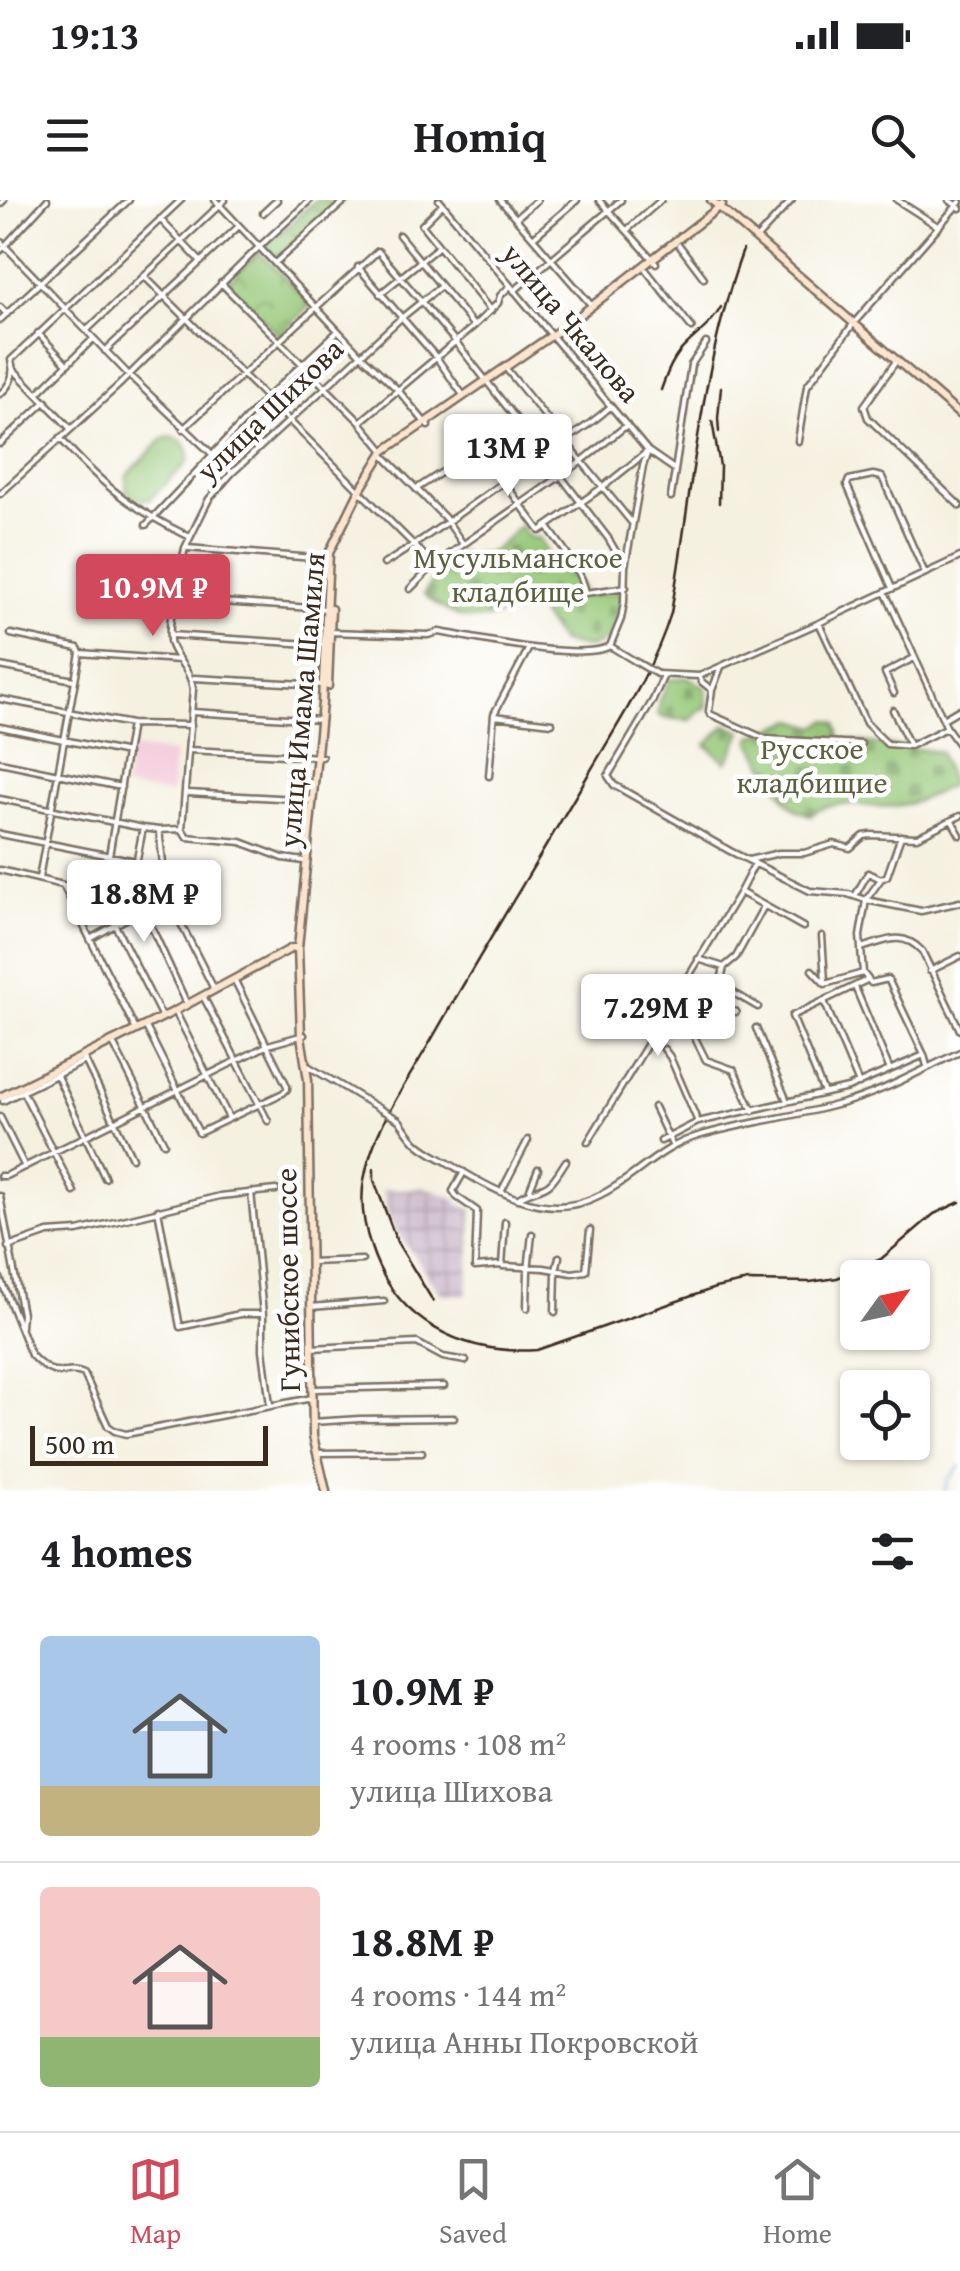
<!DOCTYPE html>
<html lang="en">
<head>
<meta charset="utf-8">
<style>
	:root { --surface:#fff; --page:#f6f6f6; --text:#202124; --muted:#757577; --line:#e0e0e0; --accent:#d1495b }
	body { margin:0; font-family:"Gentium Book Plus",serif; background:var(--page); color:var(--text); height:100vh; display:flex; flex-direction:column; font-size:38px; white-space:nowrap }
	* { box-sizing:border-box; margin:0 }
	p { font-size:32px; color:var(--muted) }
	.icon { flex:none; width:55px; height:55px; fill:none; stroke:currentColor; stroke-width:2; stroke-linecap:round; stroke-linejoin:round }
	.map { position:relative; height:1291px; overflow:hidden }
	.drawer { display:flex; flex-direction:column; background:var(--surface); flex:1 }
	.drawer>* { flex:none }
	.needle { width:65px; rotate:57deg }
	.fabs { position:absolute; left:840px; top:1060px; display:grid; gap:20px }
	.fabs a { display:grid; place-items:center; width:90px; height:90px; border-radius:10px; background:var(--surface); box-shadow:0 2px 8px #0004; font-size:50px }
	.scale { position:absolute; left:30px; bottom:25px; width:238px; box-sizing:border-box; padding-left:10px; border:5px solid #3b2a1e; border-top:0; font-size:28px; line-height:35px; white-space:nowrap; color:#3b2a1e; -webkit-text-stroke:8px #fff; paint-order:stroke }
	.price { position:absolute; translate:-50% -85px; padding:0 22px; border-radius:10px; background:#fff; color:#222; font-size:32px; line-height:65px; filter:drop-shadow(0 2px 5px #0008) }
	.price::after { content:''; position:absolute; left:50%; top:60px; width:30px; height:22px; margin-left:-15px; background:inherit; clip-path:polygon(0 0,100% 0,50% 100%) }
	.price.selected { background:var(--accent); color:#fff }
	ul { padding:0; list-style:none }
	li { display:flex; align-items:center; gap:30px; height:250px; padding:0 40px }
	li+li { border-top:2px solid var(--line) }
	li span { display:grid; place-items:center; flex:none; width:280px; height:200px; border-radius:10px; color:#555 }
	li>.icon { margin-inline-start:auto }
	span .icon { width:120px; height:120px; fill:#fffc; stroke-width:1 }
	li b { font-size:42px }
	h2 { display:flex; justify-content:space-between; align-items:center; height:120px; padding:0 40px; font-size:42px }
	.status { display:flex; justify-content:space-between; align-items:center; height:70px; padding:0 50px; background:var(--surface); direction:ltr }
	.status svg { height:28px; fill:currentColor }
	header { display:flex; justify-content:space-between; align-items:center; height:130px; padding:0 40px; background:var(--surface); font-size:45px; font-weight:700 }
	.tab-bar { display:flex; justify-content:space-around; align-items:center; height:140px; border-top:2px solid var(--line); background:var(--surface); font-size:28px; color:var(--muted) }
	.tab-bar a { display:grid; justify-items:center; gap:5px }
	.tab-bar .selected { color:var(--accent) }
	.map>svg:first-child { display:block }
	.built { fill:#f4cfde }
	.industrial { fill:url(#industrial-grid) }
	.cemetery { fill:url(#cemetery-stones); stroke:#68794b; stroke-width:2.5 }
	.park { fill:url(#park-crowns); stroke:#68794b; stroke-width:2.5 }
	.garden { fill:#96c878; stroke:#68794b; stroke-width:2.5 }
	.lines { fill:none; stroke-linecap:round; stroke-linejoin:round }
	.stream { stroke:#709ed9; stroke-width:2.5 }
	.street-casing { stroke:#7c7062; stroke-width:9 }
	.secondary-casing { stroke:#7c7062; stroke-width:11 }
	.street { stroke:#fff; stroke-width:4 }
	.secondary { stroke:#fce5cf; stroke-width:6 }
	.rail { stroke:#3b2a1e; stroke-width:2.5 }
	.street-bridge-casing { stroke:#7c7062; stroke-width:9; stroke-linecap:butt }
	.street-bridge { stroke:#fff; stroke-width:4 }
	.labels { text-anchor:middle; stroke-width:9; stroke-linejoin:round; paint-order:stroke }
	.street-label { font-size:30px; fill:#3b2a1e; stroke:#fff }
	.park-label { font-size:30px; fill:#5b613e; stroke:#fff }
</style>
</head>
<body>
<div class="status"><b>19:13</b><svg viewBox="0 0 49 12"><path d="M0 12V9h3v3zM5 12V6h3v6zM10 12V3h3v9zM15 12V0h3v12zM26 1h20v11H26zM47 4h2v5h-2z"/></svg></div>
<header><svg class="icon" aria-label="menu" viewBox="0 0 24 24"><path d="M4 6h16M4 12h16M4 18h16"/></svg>Homiq<svg class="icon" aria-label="search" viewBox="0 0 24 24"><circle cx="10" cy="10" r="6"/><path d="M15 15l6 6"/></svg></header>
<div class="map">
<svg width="960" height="1291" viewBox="0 0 960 1291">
	<defs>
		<pattern id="industrial-grid" width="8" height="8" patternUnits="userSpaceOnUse" patternTransform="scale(2.5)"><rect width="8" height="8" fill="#d0bdce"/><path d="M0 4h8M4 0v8" fill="none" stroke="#aa9aa7"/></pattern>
		<pattern id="cemetery-stones" width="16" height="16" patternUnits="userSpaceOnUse" patternTransform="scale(2.5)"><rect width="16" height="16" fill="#96c878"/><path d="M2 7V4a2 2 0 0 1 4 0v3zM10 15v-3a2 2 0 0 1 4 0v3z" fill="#7ca362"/></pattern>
		<pattern id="park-crowns" width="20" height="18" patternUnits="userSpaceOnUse" patternTransform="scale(2.5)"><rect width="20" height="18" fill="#96c878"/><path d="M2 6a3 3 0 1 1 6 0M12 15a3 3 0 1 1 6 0" fill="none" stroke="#7ca362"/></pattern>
	</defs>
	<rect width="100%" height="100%" fill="#fff"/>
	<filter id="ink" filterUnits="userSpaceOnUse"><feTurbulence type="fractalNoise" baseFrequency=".01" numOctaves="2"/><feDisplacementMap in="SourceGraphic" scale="20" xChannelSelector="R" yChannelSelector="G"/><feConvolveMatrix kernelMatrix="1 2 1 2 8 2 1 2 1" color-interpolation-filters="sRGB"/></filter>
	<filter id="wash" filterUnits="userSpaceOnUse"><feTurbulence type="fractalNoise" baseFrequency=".0048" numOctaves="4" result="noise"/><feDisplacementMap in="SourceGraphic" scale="40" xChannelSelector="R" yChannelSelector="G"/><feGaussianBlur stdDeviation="2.25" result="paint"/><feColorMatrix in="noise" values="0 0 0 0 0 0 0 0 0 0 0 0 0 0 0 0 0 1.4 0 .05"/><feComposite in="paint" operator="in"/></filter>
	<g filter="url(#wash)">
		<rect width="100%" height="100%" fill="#f5f1e1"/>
		<!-- built -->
		<path class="built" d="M130,548L174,553L171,594L125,588Z"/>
		<!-- industrial -->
		<path class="industrial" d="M422,986L458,1000V1004L473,1010L467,1095L441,1094L391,1023L382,990L417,988Z"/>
		<!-- cemetery -->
		<path class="cemetery" d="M521,325L526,334L534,339L539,337L552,363L570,364L586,397L621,391C621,409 614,441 593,446C584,449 570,444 561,442L537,410C485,412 471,436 424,394C435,375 442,363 461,352L468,357C479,351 484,356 494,350C503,344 512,332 521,325Z
			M688,477L706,488L707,507L698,511L691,520L664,518L658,514L660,501L669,480Z
			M794,520L816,527L828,520L837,523L840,539L940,552L951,585C934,594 917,603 897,606C866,610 838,595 810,615L795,609L786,600L752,543L751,537Z
			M726,525L742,532L727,563L706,545Z"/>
		<!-- park -->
		<path class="park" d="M315,0H343L279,57L265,47Z
			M259,51L311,105L279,136L227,83Z"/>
		<!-- garden -->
		<path class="garden" d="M171,237C184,239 192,251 187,263L149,300L133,299L126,289L127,275L163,239Z"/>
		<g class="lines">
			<!-- stream -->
			<path class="stream" d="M945,1291L948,1280L960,1266"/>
		</g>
	</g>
	<g filter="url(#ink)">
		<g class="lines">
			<defs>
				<path id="street" d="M215,0L360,154L397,189L428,226
					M439,0L648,251L674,269
					M500,0L592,106
					M599,0L656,63
					M897,0L939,27
					M949,0L960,8
					M0,4L4,0
					M442,5L422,25L491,111
					M263,13L277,0
					M516,18L537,0
					M160,19L201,62
					M627,30L661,0
					M399,35L474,126
					M534,37L577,0
					M756,39L792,0
					M0,41L129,175L232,273
					M679,45L704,78
					M0,51L47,0
					M275,63L346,0
					M358,67L436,157L463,195
					M646,70L692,128
					M144,76L434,365
					M221,83L360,222L384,251
					M514,91L621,0
					M380,94L438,47
					M0,107L7,114
					M0,120L129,0
					M87,130L225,0
					M38,133L67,164
					M105,151L239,26
					M897,160L864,206L868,218L960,306
					M13,169L71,229
					M508,171L632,323
					M39,192L93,139
					M0,194C11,185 15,174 11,160L181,0
					M360,222L474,126L498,103L500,96L510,86
					M183,229L378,51L455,141L543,253L608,338L625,367
					M60,238C103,286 132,309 190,337
					M798,241L807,186L854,123L960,2
					M0,244L46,201
					M384,256L445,318L463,344
					M504,282L540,331L603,287L648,251
					M416,289L518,223
					M0,294L118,186L259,47L310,0
					M671,297L691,165L706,143
					M146,325L265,199L338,131
					M547,326C561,346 581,368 586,393L626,387
					M187,348L327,359
					M384,364C433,334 479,299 526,266C554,246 584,231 610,207
					M892,388L847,285L849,280L873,275L882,277L924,371
					M410,389L434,365L582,261L627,225
					M885,392L947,528L960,546
					M176,399L327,409
					M819,423L866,523L887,544L910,546
					M328,432L428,435L439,432C475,438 581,462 610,446
					M11,434L78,448L80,453L179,460
					M170,435L325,445
					M610,446L621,419L624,402L625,367L643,266L648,251
					M610,446L638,463
					M0,466L74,480
					M721,467L712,490L709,511L710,514L766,539L861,544
					M657,474L699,476L819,423L960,357
					M664,475L653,500L608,576L614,585L730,651L810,691L848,694L866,700L881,679L887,676L901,636
					M699,476L702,482L712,490
					M194,478L324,485
					M894,493L885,473L914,458
					M0,499L131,524L191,525
					M893,510L910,546
					M192,512L321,520
					M494,516L552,523
					M943,519L960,509
					M0,527L127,553
					M910,546L946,528
					M189,550L322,557
					M0,562L121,587
					M489,576L494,514L529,448
					M188,593L313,600
					M0,599L143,628L159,630L182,629L187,637L241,642L283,658L304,661
					M952,621L960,635
					M143,628L132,685L187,804
					M182,629L193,489C190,469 178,463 171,445C165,428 181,368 185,348L209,299L232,273L400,119L441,86
					M159,630L167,696L214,789
					M0,634L136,661
					M109,656L131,524
					M749,660L779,653H804L834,644L850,648L864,636L871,635L917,637L960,616
					M0,670L63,685L96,688L132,685
					M39,678L80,453
					M63,685L135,828
					M96,688L162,817
					M740,692L803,727
					M855,696L868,673L881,679
					M822,736L825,781
					M90,739L167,696
					M861,748C886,741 902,730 922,751L960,830
					M698,759L724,767L716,804L736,812
					M724,767L736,757L764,706
					M812,770L825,784L863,773L860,736L866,700L921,711L960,702
					M930,771L960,756
					M863,773L871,783L888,779L924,855L927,866
					M720,785L758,807
					M855,787L890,870
					M203,796L268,921
					M824,801L859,884
					M175,811L229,918
					M689,826L706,860L734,870L753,911
					M146,827L199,933L283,893L287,889V886L234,779
					M756,828L787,901
					M112,841L164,943
					M664,849L670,857L698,922
					M83,856L132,958
					M305,866H308L380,909
					M57,876L105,978
					M23,892L74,992
					M824,893L792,816L867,780
					M3,901L85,861
					M654,907L673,947
					M0,917L25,967
					M399,920C405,928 410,937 418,944C427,952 440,958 450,964C490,988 538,1018 586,1001C627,987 656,948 698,936C745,922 794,917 840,904C882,893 921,870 960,852
					M661,941L698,922L848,888L924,855
					M588,942L740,692L755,663
					M464,972L453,991L457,997L477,1011L475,1067L501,1065
					M0,976H6L268,845L304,835
					M530,989L538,969
					M251,992L263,1114V1150L270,1205
					M501,992L528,940
					M0,996L22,1114L21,1127
					M517,999C528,991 542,990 549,984C556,978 561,968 566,961
					M158,1010L180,1127L240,1114H263
					M505,1022L502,1066L544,1068L572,1073L586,1071L590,1030
					M8,1047L48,1033L78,1031L220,996L276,990
					M310,1062L362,1060
					M0,1078L31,1155C37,1162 49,1172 59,1172C70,1173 73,1169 84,1174L108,1226L115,1231L126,1234L312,1198
					M311,1107L384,1101
					M527,1108L528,1071L532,1034
					M555,1112L556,1071L559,1057
					M311,1148L417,1143L443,1157L466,1161
					M295,1156L312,1154
					M314,1189L444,1186
					M312,1222L360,1219L454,1218
					M316,1253L422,1252"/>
				<path id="secondary" d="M711,0L960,215
					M328,486L331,409
					M0,897L175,811L292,748H298
					M326,1291L313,1236L308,880L301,836L298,748L322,503L329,353L359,292L384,251L571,122L722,5"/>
			</defs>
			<!-- street casing -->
			<use href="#street" class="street-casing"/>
			<!-- secondary casing -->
			<use href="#secondary" class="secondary-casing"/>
			<!-- street -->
			<use href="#street" class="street"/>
			<!-- secondary -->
			<use href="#secondary" class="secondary"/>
			<!-- rail -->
			<path class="rail" d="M743,50C701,166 692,291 671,413C653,471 619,522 588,575C537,662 483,749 433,837C407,882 373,928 364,980C360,1002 364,1026 371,1047C395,1121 462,1155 537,1150L715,1088L748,1081L810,1082L837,1078L881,1059L934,1014L960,1002
				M661,190C667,173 673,157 686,145C699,132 713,123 721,107
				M712,221L720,266L719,303
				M719,232L718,218L721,187
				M374,969V980L397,1042L433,1101"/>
			<defs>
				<path id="street-bridge" d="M638,463L657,474
					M380,909L399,920"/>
			</defs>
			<!-- street-bridge casing -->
			<use href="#street-bridge" class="street-bridge-casing"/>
			<!-- street-bridge -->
			<use href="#street-bridge" class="street-bridge"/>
		</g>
	</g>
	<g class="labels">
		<!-- street labels -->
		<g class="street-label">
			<text transform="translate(571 123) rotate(50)" y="10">улица Чкалова</text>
			<text transform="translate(270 210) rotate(-44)" y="10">улица Шихова</text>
			<text transform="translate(302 500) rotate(-85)" y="10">улица Имама Шамиля</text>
			<text transform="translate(288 1080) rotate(-91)" y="10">Гунибское шоссе</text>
		</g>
		<!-- park labels -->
		<g class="park-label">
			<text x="518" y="368">Мусульманское<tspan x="518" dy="34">кладбище</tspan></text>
			<text x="812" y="559">Русское<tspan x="812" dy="34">кладбищие</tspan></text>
		</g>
	</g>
</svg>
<div class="fabs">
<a><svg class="needle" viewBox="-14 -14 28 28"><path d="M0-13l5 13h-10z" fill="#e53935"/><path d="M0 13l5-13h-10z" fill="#757577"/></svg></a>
<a><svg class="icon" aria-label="locate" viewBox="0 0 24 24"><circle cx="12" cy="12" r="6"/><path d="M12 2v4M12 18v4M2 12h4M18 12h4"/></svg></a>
</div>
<div class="scale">500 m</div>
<b class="price" style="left:508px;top:299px">13M ₽</b>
<b class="price selected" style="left:153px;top:439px">10.9M ₽</b>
<b class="price" style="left:144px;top:745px">18.8M ₽</b>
<b class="price" style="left:658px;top:859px">7.29M ₽</b>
</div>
<section class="drawer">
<h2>4 homes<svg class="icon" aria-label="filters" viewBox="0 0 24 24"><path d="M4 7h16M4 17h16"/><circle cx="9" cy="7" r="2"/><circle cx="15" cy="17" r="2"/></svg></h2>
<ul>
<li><span style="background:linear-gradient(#a9c7e8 75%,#c2b280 0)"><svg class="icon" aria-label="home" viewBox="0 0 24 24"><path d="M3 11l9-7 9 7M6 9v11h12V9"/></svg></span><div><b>10.9M ₽</b><p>4 rooms · 108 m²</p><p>улица Шихова</p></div></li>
<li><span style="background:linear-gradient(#f6c9c9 75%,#8fb573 0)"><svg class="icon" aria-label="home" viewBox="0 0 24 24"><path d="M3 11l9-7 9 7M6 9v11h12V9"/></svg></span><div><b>18.8M ₽</b><p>4 rooms · 144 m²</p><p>улица Анны Покровской</p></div></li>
</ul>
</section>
<nav class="tab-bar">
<a class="selected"><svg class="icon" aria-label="map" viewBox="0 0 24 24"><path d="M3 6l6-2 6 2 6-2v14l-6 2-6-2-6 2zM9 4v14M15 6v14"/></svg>Map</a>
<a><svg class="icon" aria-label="saved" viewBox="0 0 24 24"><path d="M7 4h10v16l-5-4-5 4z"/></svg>Saved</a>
<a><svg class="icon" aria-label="home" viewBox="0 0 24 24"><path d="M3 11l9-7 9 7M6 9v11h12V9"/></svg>Home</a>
</nav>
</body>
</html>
